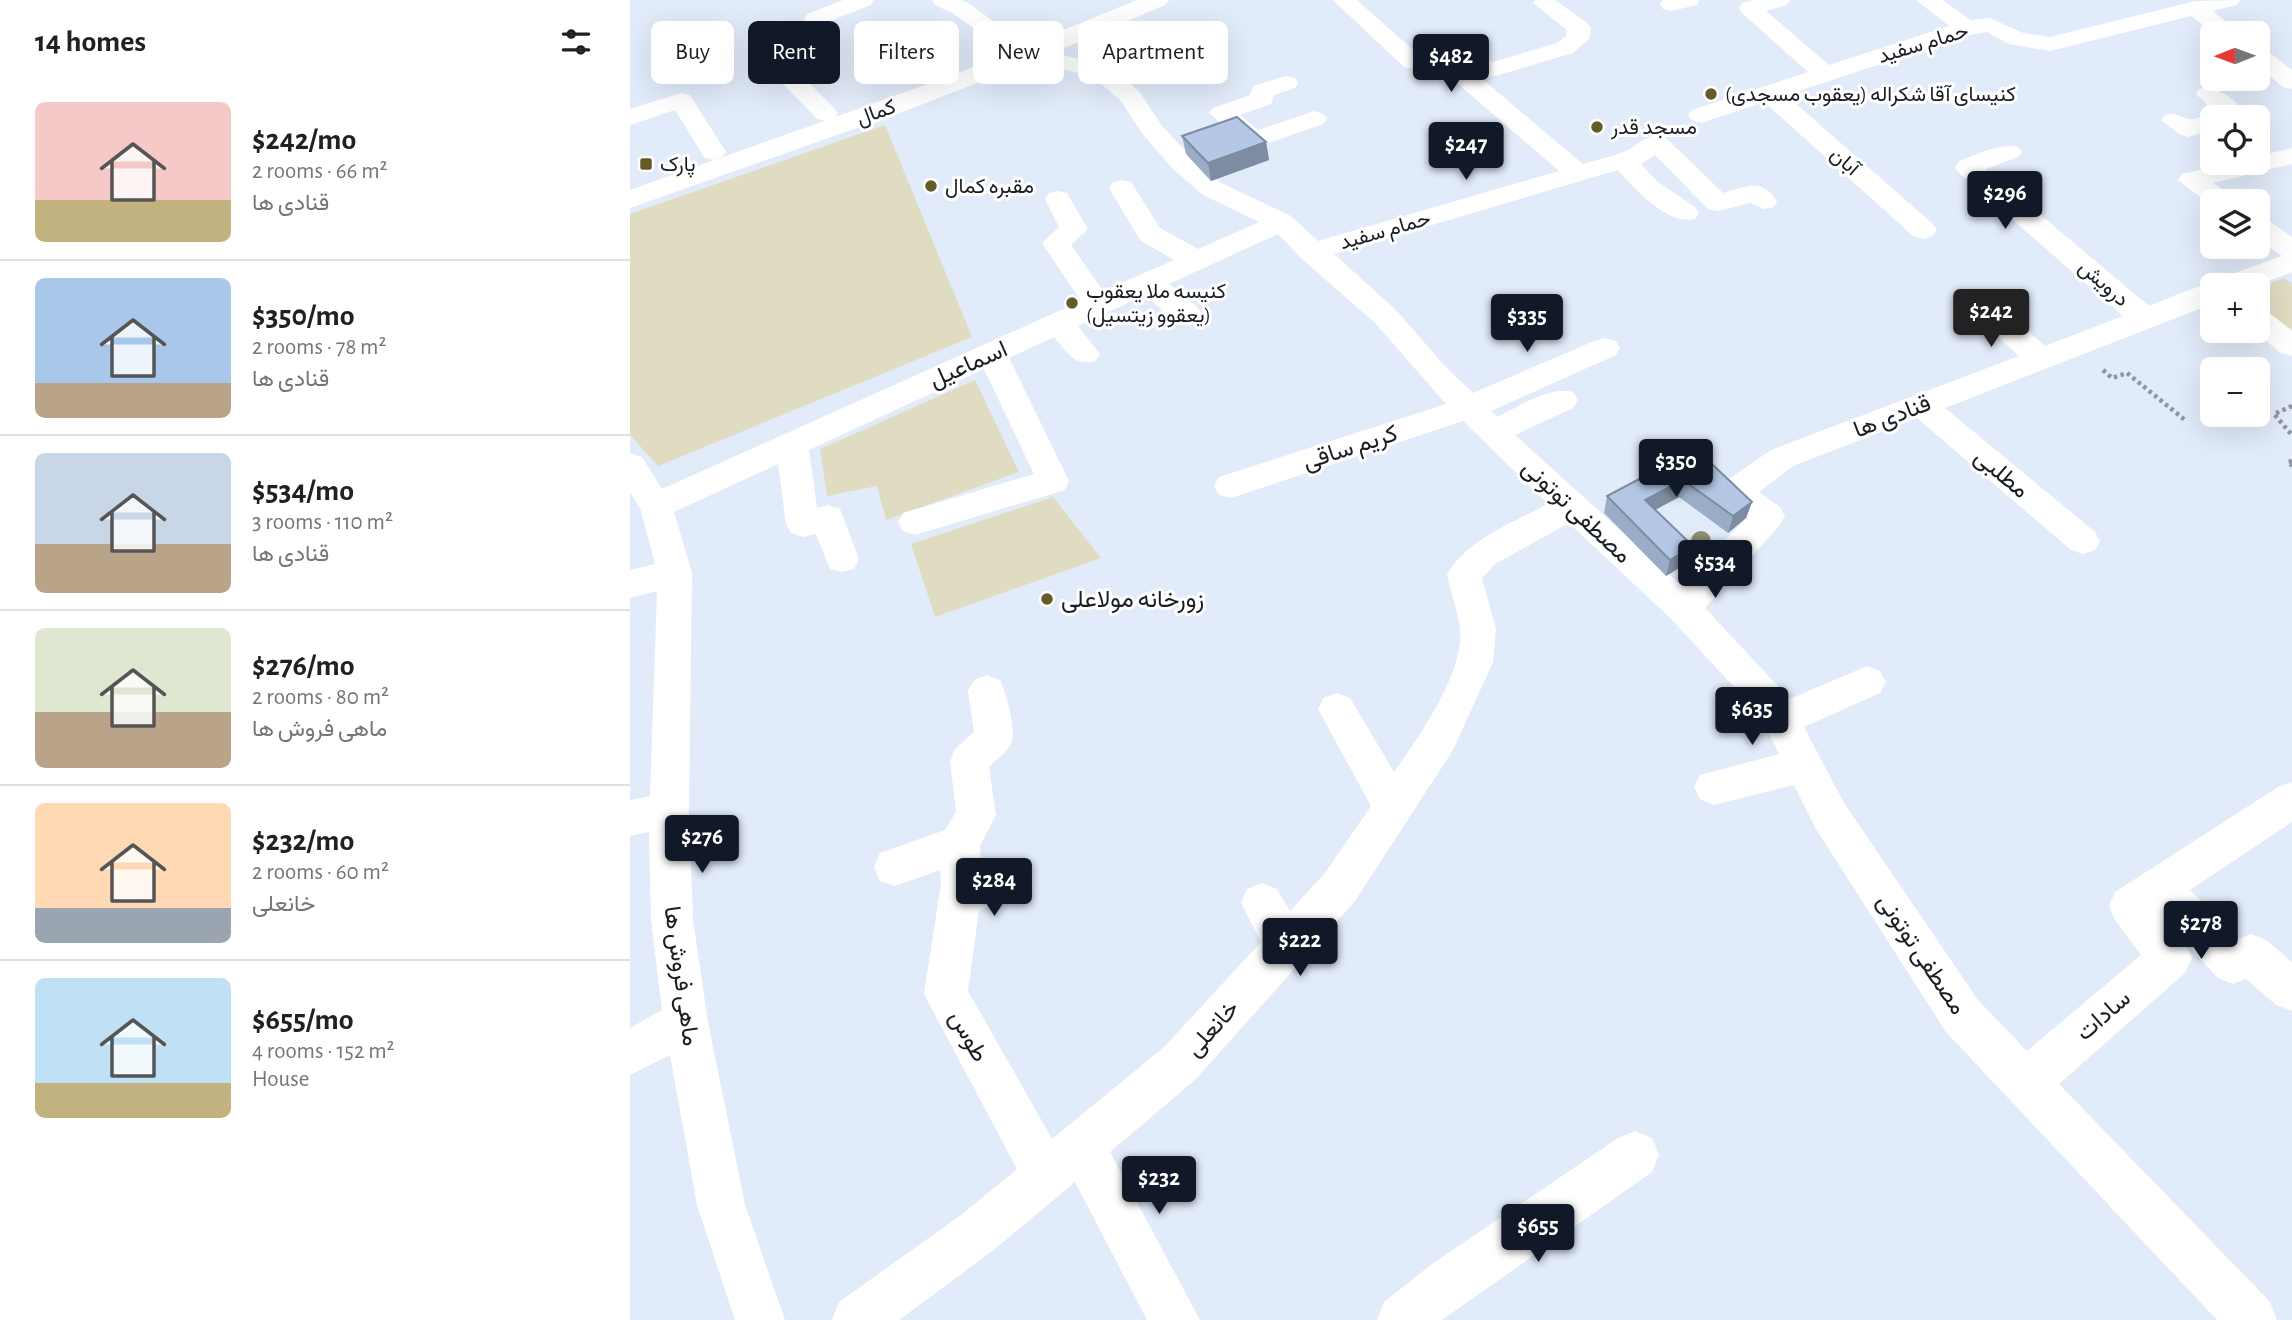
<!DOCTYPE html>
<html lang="en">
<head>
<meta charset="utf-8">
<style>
	:root { --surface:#fff; --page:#f2f2f2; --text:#202124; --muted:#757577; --line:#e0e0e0; --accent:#111827 }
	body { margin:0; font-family:"Alegreya Sans",Vazirmatn,sans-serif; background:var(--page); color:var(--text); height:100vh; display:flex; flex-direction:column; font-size:26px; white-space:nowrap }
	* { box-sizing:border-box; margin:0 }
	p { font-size:23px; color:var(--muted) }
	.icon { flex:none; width:38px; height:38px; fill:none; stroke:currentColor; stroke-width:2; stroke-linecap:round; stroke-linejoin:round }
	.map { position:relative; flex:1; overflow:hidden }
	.details { display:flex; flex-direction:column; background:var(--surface); width:630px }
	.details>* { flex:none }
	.banner { position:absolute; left:21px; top:21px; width:665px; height:63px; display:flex; gap:14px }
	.needle { width:46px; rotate:269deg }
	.buttons { position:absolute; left:1570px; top:21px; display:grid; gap:14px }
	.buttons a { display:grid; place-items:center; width:70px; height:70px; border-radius:10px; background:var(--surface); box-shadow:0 7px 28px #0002; font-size:35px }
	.price { position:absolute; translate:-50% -60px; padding:0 16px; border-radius:7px; background:var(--accent); color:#fff; font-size:23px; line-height:46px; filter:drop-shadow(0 2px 4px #0008) }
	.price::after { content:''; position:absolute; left:50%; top:42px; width:21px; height:16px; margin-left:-10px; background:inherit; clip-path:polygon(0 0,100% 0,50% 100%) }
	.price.selected { background:#222; color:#fff }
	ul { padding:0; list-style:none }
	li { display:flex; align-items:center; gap:21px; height:175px; padding:0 35px }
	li+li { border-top:2px solid var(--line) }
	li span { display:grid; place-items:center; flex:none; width:196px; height:140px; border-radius:10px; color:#555 }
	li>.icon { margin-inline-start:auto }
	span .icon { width:84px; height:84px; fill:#fffc; stroke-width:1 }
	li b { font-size:30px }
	h2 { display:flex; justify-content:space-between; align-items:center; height:84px; padding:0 35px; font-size:30px }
	.pill { padding:0 24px; border-radius:10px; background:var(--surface); box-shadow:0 7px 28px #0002; font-size:24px; line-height:63px }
	.pill.selected { background:var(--accent); color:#fff }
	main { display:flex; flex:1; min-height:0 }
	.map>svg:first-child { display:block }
	.green { fill:#e0dcc2 }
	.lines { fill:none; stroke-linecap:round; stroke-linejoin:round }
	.path { stroke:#8f96a0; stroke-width:4.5; stroke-dasharray:3.5 3.5; stroke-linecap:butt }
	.street { fill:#fff; fill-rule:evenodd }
	.secondary { fill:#fff; fill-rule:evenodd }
	.tree { fill:#908f72 }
	.wall { fill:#9bacc6 }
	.shaded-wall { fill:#7e8ca1 }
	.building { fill:#b4c8e6; stroke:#7e8ca1; stroke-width:2 }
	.poi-dot { fill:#645c28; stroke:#fff; stroke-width:2.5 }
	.labels { text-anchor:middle; stroke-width:6; stroke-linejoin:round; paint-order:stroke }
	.far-street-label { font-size:21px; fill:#1a1d22; stroke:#fff }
	.far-poi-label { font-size:21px; fill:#1a1d22; stroke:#fff; text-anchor:start }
	.street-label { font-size:24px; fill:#1a1d22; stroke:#fff }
	.poi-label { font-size:24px; fill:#1a1d22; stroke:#fff; text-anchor:start }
</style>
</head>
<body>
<main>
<section class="details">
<h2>14 homes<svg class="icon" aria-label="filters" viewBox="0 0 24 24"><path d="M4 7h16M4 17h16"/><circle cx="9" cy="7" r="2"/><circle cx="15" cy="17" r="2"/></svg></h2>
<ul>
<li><span style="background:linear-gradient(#f6c9c9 70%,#c2b280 0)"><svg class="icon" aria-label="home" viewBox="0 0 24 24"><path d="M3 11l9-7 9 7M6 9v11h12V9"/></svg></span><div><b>$242/mo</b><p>2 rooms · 66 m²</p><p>قنادی ها</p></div></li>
<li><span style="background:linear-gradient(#a9c7e8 75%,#b9a48a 0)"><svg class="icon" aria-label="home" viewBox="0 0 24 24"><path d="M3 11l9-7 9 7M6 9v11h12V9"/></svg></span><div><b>$350/mo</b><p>2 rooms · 78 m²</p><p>قنادی ها</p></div></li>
<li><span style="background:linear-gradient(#c9d6e8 65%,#b9a48a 0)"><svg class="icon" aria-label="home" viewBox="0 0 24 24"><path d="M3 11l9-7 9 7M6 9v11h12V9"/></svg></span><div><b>$534/mo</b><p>3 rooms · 110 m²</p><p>قنادی ها</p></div></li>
<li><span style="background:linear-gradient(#dfe7d0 60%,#b9a48a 0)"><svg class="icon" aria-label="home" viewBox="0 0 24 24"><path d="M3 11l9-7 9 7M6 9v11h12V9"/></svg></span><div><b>$276/mo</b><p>2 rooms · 80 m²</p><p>ماهی فروش ها</p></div></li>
<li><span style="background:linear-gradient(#ffd9b3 75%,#9aa5b1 0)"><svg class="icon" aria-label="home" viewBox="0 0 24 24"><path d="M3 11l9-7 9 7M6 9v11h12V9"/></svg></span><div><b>$232/mo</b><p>2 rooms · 60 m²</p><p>خانعلی</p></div></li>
<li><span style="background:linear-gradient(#bfe0f5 75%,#c2b280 0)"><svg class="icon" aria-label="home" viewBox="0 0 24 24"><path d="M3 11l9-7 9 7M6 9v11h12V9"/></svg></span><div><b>$655/mo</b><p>4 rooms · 152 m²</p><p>House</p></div></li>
</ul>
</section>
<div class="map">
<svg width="1662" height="1320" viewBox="0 0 1662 1320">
	<rect width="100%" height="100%" fill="#e2ebf9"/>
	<!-- green -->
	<path class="green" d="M255,125L342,337L28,466L0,435V214Z
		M1654,278L1662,284V330L1628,305V288Z
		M345,380L389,472L256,520L247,486L197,496L190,449Z
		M423,497L471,558L305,617L281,544Z"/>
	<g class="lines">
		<!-- path -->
		<path class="path" d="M1473,370L1482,378L1497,373L1555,420
			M1662,406L1644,414L1662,435
			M1662,461L1658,462L1662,466"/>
		<!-- street -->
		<path class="street" d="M213,0H244L241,5L200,21L204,27L200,32H184L174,19L177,14Z
			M302,0H331L338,3L396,45L392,50H376L322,13L305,5Z
			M703,0H727L790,56L827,64L850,57L863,62L927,43L936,36L937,30L903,3L905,0H925L957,23L961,28L959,39L943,53L869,75L860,77L845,73L953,164C966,160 980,157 993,152C1009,146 1016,132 1035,137L1093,193C1117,187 1131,177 1147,201L1144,207L1134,209L1120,203L1088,211L1078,209L1025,155L1011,164L1028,182L1065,207L1069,213L1065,219C1038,226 1005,189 988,170L704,254L766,310L813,364L843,393L964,341L975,338L986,341L990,348L986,355L861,411L867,417C889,407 919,385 943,392L948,400L943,408L885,435L1052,586L1116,518L1093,501L1088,492L1093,483L1141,450L1389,356L1336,308L1331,301L1336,294L1346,291L1356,294L1415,346L1493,316L1329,173L1325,167L1329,161C1347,155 1369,142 1388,147L1392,152L1388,157L1356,169L1519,306C1536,300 1570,282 1587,285L1591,278L1652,256L1628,239V218L1638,220L1662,237V272L1628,285H1582V304L1315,408L1465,532L1470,541L1465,550L1453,554L1441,550L1287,418L1163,466L1129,492L1150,507L1155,516L1150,525L1075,608L1160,699L1237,666L1250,671L1256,682L1250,693L1174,727L1214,803L1348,1000L1397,1051L1511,955L1485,920L1479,906L1485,892L1648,787L1662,782V822L1560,890L1609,939L1621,934L1636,940L1662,962V1011L1646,1005L1616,979L1603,984L1588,978L1556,944L1562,958L1555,973L1429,1084L1640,1302L1647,1320H1587L1316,1032L1186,829L1164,785L1084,805L1070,799L1064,787L1070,775L1149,754L1130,715L1040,618L939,523L865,564L852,578L866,629L863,662L823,750L725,901L566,1079L480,1152L570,1320H517L445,1182L365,1249L269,1320H202L209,1302L331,1215L387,1169L294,994L311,883L310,870L265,886L250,881L244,867L250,853L315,830L326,812L320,761L325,749L344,732L338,691L344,680L357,675L370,680C376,692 386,729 382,741C378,752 367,759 359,767L366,815L350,846L351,868L371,860L386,865L392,879L386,893L349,911L338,991L422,1139L534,1047L631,942L611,903L617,889L632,883L647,889L660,911L695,873L741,806L688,709L694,698L707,693L720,698L764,772C789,736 835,673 830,627C827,610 821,592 817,575C836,539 883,523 918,504L833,421L601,498L589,495L584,486L589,477L816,404L746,324L671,258L648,234L539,284L567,307L572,314L567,321C545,327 531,308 515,295L448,326L470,354L466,361C444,367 437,352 424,337L379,358L439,481L435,490L285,535L273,531L268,522L273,513L404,474L354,369L179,450L187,508L198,505L210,509L229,559L224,569L212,572L200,569L186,534L173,537L161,533L156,524L148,464L44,512L62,573L59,810L63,920L78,1022L115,1205L155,1320H105L67,1205L40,1055L0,1075V1028L32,1010L21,920L19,832L0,836V800L20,796L27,591L0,598V570L25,564L10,508L0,492V453L12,457L32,489L451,301L412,243L429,227L415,199L419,193L428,191L437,193L458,229L441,245L473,291L544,260L510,240L479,188L483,182L492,180L501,182L530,228L568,249L629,222L573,195L544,170L514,136L491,101L462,76L394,60L390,55L394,50L402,48L479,66L509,91L532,126L562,158L591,183L661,216L688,241L929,171L820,77L774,67Z
			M1032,0H1070L1067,5L1041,11L1033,9L1030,4Z
			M1124,0H1160L1157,5L1136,11L1199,65L1319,26L1286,0H1312L1341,20L1360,18L1393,33L1420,37L1565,1L1610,0L1607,5L1583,11L1610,33H1584L1561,16L1420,51L1379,44L1357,32L1340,35L1156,95L1303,224L1307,230L1303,236L1293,239L1283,236L1134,102L1071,123L1062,120L1058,115L1062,110L1178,72L1112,13L1109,8L1112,3Z
			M1628,48L1636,50L1662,70V89L1653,87L1628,66Z
			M170,53L178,55L182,60L178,65L166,70L204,108L208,113L204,118L195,121L186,118L138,68L141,63Z
			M656,76L665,78L668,83L665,88L644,95L641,104L610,115L628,130L684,111L693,114L697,119L693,124L624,148L615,145L579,113L583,108L620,95L623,86Z
			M1578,87C1592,90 1609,103 1618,115L1616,117H1582V134L1574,132L1558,137L1549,134L1531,120L1535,115C1547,112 1549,117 1559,119C1567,120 1575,114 1584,116L1586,113L1566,94L1569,89Z
			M51,93L60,95L63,100L96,152L92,157L83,160L74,157L45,110L0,125V109Z
			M1662,148V164L1583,183L1602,195L1605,201H1582V206L1548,180L1552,174L1600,163H1628V156Z
			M1628,309L1638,312L1662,331V356L1651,353L1624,331H1628Z
			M1005,1131L1022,1138L1029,1155L1022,1172L812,1320H747L754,1302L802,1264L988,1138Z"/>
		<!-- secondary -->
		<path class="secondary" d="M507,0H539L535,5L406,60L275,111L0,208V190L323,75Z"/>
	</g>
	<!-- trees -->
	<circle class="tree" cx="1071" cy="541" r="10"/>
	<!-- wall -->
	<path class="wall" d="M552,136L636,142L639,160L581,181L556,154Z
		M1066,449L1122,502L1116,518L1098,533L1049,497L1025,510L1059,562L1036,576L974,513L977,496Z"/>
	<!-- shaded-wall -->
	<path class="shaded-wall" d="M636,142L639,160L581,181L578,163Z
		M1053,480L1049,497L1012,517L1015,500Z
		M1122,502L1116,518L1098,533L1103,516Z
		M1063,546L1059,562L1036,576L1040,560Z"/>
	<!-- building -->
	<path class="building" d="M607,117L636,142L578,163L552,136Z
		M1066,449L1122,502L1103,516L1053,480L1015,500L1063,546L1040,560L977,496Z"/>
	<!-- markers -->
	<g class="poi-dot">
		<circle cx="1081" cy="94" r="7"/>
		<circle cx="967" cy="127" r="7"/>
		<rect x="9" y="157" width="14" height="14" rx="3.5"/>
		<circle cx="301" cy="186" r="7"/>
		<circle cx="442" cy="303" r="7"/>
		<circle cx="417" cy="599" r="7"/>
	</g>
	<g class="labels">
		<!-- far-street labels -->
		<g class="far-street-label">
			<text transform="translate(1293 43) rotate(-17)" y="7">حمام سفید</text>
			<text transform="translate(246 112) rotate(-20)" y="7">کمال</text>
			<text transform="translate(1215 161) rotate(41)" y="7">آبان</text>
			<text transform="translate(755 230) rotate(-16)" y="7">حمام سفید</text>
			<text transform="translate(1474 283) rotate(41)" y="7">درویش</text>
		</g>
		<!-- far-poi labels -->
		<g class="far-poi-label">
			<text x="1095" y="101">کنیسای آقا شکراله (یعقوب مسجدی)</text>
			<text x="981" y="134">مسجد قدر</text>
			<text x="30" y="171">پارک</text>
			<text x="315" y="193">مقبره کمال</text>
			<text x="456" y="298">کنیسه ملا یعقوب<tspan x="456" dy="24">(یعقوو زیتسیل)</tspan></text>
		</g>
		<!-- street labels -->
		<g class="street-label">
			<text transform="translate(338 364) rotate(-24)" y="8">اسماعیل</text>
			<text transform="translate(1262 416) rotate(-21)" y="8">قنادی ها</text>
			<text transform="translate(720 447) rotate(-18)" y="8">کریم ساقی</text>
			<text transform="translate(1372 473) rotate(40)" y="8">مطلبی</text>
			<text transform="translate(947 511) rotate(43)" y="8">مصطفی توتونی</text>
			<text transform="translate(1292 954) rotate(56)" y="8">مصطفی توتونی</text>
			<text transform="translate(52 976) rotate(82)" y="8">ماهی فروش ها</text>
			<text transform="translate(1473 1015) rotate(-41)" y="8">سادات</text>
			<text transform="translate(582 1028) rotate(-48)" y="8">خانعلی</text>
			<text transform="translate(339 1036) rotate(61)" y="8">طوس</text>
		</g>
		<!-- poi labels -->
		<g class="poi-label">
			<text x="431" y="607">زورخانه مولاعلی</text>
		</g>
	</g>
</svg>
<div class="buttons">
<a><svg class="needle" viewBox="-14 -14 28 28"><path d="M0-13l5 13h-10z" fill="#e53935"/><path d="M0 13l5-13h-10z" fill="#757577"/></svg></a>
<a><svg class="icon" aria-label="locate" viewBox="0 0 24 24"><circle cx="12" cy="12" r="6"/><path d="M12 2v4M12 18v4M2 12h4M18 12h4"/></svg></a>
<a><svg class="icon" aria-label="layers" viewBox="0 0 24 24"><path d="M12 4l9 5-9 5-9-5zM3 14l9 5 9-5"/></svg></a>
<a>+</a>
<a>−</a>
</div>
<b class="price" style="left:821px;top:94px">$482</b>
<b class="price" style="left:836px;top:182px">$247</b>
<b class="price" style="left:1375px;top:231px">$296</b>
<b class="price selected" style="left:1361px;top:349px">$242</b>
<b class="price" style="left:897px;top:354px">$335</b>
<b class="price" style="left:1046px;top:499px">$350</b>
<b class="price" style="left:1085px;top:600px">$534</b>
<b class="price" style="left:1122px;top:747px">$635</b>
<b class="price" style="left:72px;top:875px">$276</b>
<b class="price" style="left:364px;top:918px">$284</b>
<b class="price" style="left:1571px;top:961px">$278</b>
<b class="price" style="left:670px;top:978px">$222</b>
<b class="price" style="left:529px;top:1216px">$232</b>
<b class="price" style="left:908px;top:1264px">$655</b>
<div class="banner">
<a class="pill">Buy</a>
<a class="pill selected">Rent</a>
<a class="pill">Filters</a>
<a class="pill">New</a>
<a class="pill">Apartment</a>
</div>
</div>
</main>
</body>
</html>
